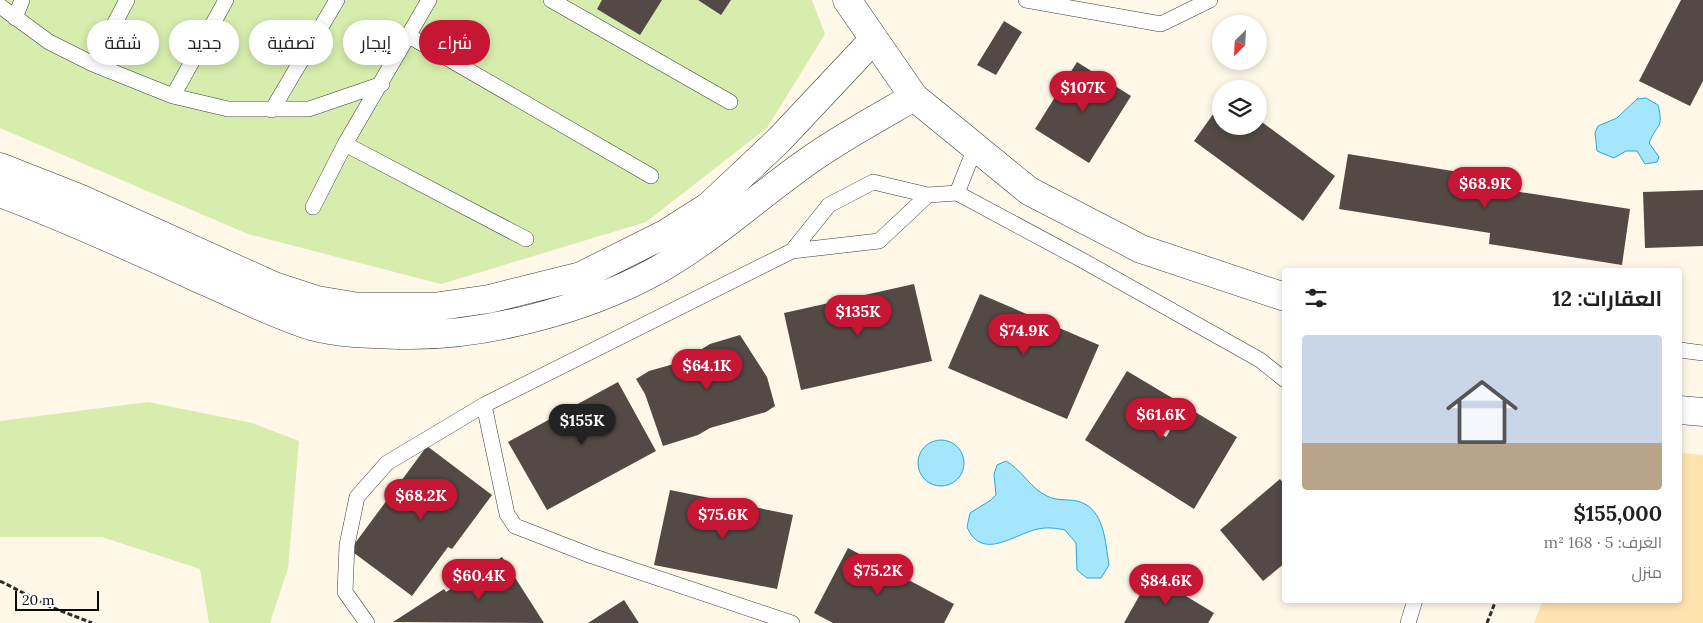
<!DOCTYPE html>
<html lang="ar">
<head>
<meta charset="utf-8">
<style>
	:root { --surface:#fff; --page:#f2f2f2; --text:#202124; --muted:#757577; --line:#e0e0e0; --accent:#c51634 }
	body { margin:0; font-family:Lora,Cairo,serif; background:var(--page); color:var(--text); direction:rtl; height:100vh; display:flex; flex-direction:column; font-size:19px; white-space:nowrap }
	* { box-sizing:border-box; margin:0 }
	p { font-size:16px; color:var(--muted) }
	.icon { flex:none; width:28px; height:28px; fill:none; stroke:currentColor; stroke-width:2; stroke-linecap:round; stroke-linejoin:round }
	.map { position:relative; flex:1; overflow:hidden; direction:ltr }
	.drawer { position:absolute; left:1282px; top:268px; width:400px; height:335px; display:flex; flex-direction:column; background:var(--surface); border-radius:5px; box-shadow:0 2px 8px #0003; direction:rtl }
	.drawer>* { flex:none }
	.top-card { position:absolute; left:15px; top:20px; width:475px; height:45px; direction:rtl; display:flex; gap:10px }
	.needle { width:32px; rotate:204deg }
	.tools { position:absolute; left:1212px; top:15px; display:grid; gap:10px }
	.tools a { display:grid; place-items:center; width:55px; height:55px; border-radius:50%; background:var(--surface); box-shadow:0 2px 8px #0003; font-size:25px }
	.scale { position:absolute; left:15px; bottom:12px; width:84px; box-sizing:border-box; padding-left:5px; border:2px solid #0a0a0a; border-top:0; font-size:14px; line-height:18px; white-space:nowrap; color:#0a0a0a; -webkit-text-stroke:4px #fff; paint-order:stroke }
	.price { position:absolute; translate:-50% -42px; padding:0 11px; border-radius:18px; background:var(--accent); color:#fff; font-size:16px; line-height:32px; filter:drop-shadow(0 1px 2px #0008) }
	.price::after { content:''; position:absolute; left:50%; top:30px; width:15px; height:11px; margin-left:-8px; background:inherit; clip-path:polygon(0 0,100% 0,50% 100%) }
	.price.active { background:#222; color:#fff }
	ul { padding:0; list-style:none }
	li { display:grid; align-content:center; gap:10px; height:265px; padding:0 20px }
	li+li { border-top:1px solid var(--line) }
	li span { display:grid; place-items:center; height:155px; border-radius:5px; color:#555 }
	li>.icon { margin-inline-start:auto }
	span .icon { width:90px; height:90px; fill:#fffc; stroke-width:1 }
	li b { font-size:21px }
	h2 { display:flex; justify-content:space-between; align-items:center; height:60px; padding:0 20px; font-size:21px }
	.chip { padding:0 18px; border-radius:22px; background:var(--surface); box-shadow:0 2px 8px #0003; font-size:18px; line-height:45px }
	.chip.active { background:var(--accent); color:#fff }
	.map>svg:first-child { display:block }
	.green { fill:#d6edad }
	.sand { fill:#ffe3af }
	.water { fill:#a5e6fc; stroke:#26a8da }
	.building { fill:#534945 }
	.lines { fill:none; stroke-linecap:round; stroke-linejoin:round }
	.lane-casing { stroke:#3d3d3d; stroke-width:16 }
	.street-casing { stroke:#3d3d3d; stroke-width:29 }
	.path { stroke:#2c2c2c; stroke-width:3; stroke-dasharray:5 2.5; stroke-linecap:butt }
	.lane { stroke:#fff; stroke-width:15 }
	.street { stroke:#fff; stroke-width:28 }
</style>
</head>
<body>
<div class="map">
<svg width="1703" height="623" viewBox="0 0 1703 623">
	<rect width="100%" height="100%" fill="#fff7e7"/>
	<!-- green -->
	<path class="green" d="M0,0H812L825,34L767,128L646,222L441,284L248,234L0,128Z
		M148,402L252,423L299,441L288,568L270,623H209L200,569L102,537H0V421Z"/>
	<!-- sand -->
	<path class="sand" d="M1680,453L1703,455V623H1534L1543,600H1680Z"/>
	<!-- water -->
	<path class="water" d="M1646,98L1658,105C1664,129 1657,123 1649,143L1659,157L1657,162L1645,164L1637,151H1626L1614,158L1597,151L1595,133L1598,126L1617,118L1637,99Z
		M918 463a23 23 0 1 1 46 0a23 23 0 1 1-46 0Z
		M1006,461C1022,470 1031,489 1047,496C1056,501 1068,499 1077,501C1105,508 1105,542 1109,565L1101,578H1087L1077,570L1076,543L1065,530C1056,528 1046,527 1038,529C1014,534 982,562 967,527L970,513L991,500L996,495L994,474L997,465Z"/>
	<!-- building -->
	<path class="building" d="M602,0H662L640,35L597,9Z
		M698,0H731L721,15Z
		M1681,0H1703V81L1690,106L1639,81Z
		M1004,21L1022,32L996,75L977,65Z
		M1077,62L1131,96L1089,163L1035,129Z
		M1221,103V126H1259V120L1335,176L1303,221L1194,141Z
		M1348,154L1502,179L1501,189L1630,209L1622,265L1489,244L1490,233L1339,209Z
		M1703,190V246L1645,248L1643,192Z
		M914,284L932,361L801,390L784,313Z
		M980,294L1099,345L1067,419L948,368Z
		M740,335L767,377L775,406L766,412L710,428L698,435L663,446L645,394L636,379L649,371L681,362L710,344Z
		M1127,371L1174,399L1155,431L1166,437L1185,406L1237,437L1194,509L1085,440Z
		M618,382L656,451L547,510L508,442Z
		M427,446L492,495L452,549L448,547L412,596L350,550Z
		M1280,479L1285,485V563L1263,581L1220,530Z
		M670,490L793,515L777,589L654,565Z
		M848,548L954,604L944,623H833L814,613Z
		M502,557L544,623L393,622L444,589L446,592Z
		M1151,575L1214,613L1208,623H1124Z
		M624,600L639,623H588Z"/>
	<g class="lines">
		<defs>
			<path id="lane" d="M551,0L730,102
				M1026,0L1161,24L1210,0
				M0,6L49,42L93,64L173,96L228,109H309L382,84
				M15,18L22,0
				M409,36L651,176
				M93,64L127,0
				M173,96L226,0
				M272,110L337,0
				M345,144L526,239
				M957,193L1080,259L1260,360L1285,380
				M313,207L345,144L429,0
				M792,251L829,205L873,182L928,195L957,193L975,148
				M1680,350L1703,353
				M484,405L507,514L515,526L592,556L792,623
				M367,623L345,592L347,545L357,497L387,463L484,405L792,251L879,241L928,195
				M1408,623L1415,600"/>
			<path id="street" d="M847,0L914,97L1029,191L1141,249L1285,297
				M0,167L79,198L274,286L317,300L359,307H433L489,299L581,276L665,234L709,206L779,140L874,39
				M0,193C69,219 137,250 204,281C239,296 275,315 311,326C340,334 372,334 402,335C482,337 584,310 654,272C712,240 760,194 814,157C846,135 881,116 914,97
				M1680,410L1703,412"/>
		</defs>
		<!-- lane casing -->
		<use href="#lane" class="lane-casing"/>
		<!-- street casing -->
		<use href="#street" class="street-casing"/>
		<!-- path -->
		<path class="path" d="M0,581L51,607L92,623
			M1487,623L1496,600"/>
		<!-- lane -->
		<use href="#lane" class="lane"/>
		<!-- street -->
		<use href="#street" class="street"/>
	</g>
</svg>
<div class="tools">
<a><svg class="needle" viewBox="-14 -14 28 28"><path d="M0-13l5 13h-10z" fill="#e53935"/><path d="M0 13l5-13h-10z" fill="#757577"/></svg></a>
<a><svg class="icon" aria-label="layers" viewBox="0 0 24 24"><path d="M12 4l9 5-9 5-9-5zM3 14l9 5 9-5"/></svg></a>
</div>
<div class="scale">20 m</div>
<b class="price" style="left:1083px;top:113px">$107K</b>
<b class="price" style="left:1485px;top:209px">$68.9K</b>
<b class="price" style="left:858px;top:337px">$135K</b>
<b class="price" style="left:1024px;top:356px">$74.9K</b>
<b class="price" style="left:707px;top:391px">$64.1K</b>
<b class="price" style="left:1161px;top:440px">$61.6K</b>
<b class="price active" style="left:582px;top:446px">$155K</b>
<b class="price" style="left:421px;top:521px">$68.2K</b>
<b class="price" style="left:723px;top:540px">$75.6K</b>
<b class="price" style="left:878px;top:596px">$75.2K</b>
<b class="price" style="left:479px;top:601px">$60.4K</b>
<b class="price" style="left:1166px;top:606px">$84.6K</b>
<div class="top-card">
<a class="chip active">شراء</a>
<a class="chip">إيجار</a>
<a class="chip">تصفية</a>
<a class="chip">جديد</a>
<a class="chip">شقة</a>
</div>
<section class="drawer">
<h2>العقارات: 12<svg class="icon" aria-label="filters" viewBox="0 0 24 24"><path d="M4 7h16M4 17h16"/><circle cx="9" cy="7" r="2"/><circle cx="15" cy="17" r="2"/></svg></h2>
<ul>
<li><span style="background:linear-gradient(#c9d6e8 70%,#b9a48a 0)"><svg class="icon" aria-label="home" viewBox="0 0 24 24"><path d="M3 11l9-7 9 7M6 9v11h12V9"/></svg></span><div><b>$155,000</b><p>الغرف: 5 · 168 m²</p><p>منزل</p></div></li>
</ul>
</section>
</div>
</body>
</html>
